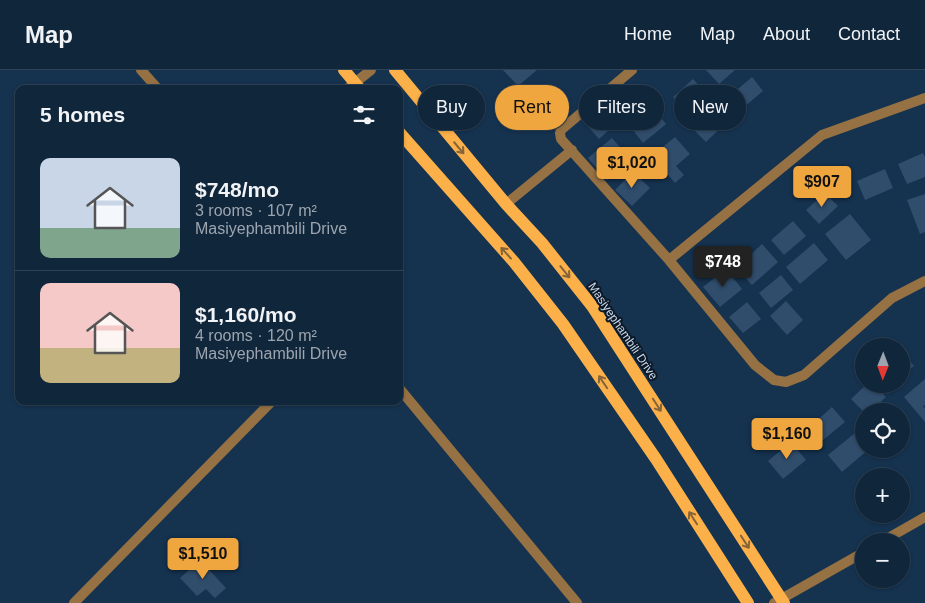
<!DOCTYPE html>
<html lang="en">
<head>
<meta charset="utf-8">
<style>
	:root { --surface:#10263b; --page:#1e3246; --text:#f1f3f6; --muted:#9ca5af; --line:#304355; --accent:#f0a63f }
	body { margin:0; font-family:Helvetica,sans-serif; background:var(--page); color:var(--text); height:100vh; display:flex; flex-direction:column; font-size:19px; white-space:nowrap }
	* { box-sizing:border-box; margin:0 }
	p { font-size:16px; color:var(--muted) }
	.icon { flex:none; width:28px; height:28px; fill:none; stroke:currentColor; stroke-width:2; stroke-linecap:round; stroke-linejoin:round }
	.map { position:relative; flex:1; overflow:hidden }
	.panel { position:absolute; left:15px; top:15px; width:388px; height:320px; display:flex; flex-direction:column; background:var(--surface); border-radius:10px; box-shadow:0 1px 4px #0004,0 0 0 1px var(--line) }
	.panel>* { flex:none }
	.top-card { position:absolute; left:418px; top:15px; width:432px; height:45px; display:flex; gap:10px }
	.needle { width:32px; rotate:181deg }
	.buttons { position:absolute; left:855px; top:268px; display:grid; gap:10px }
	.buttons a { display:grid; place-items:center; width:55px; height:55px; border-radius:50%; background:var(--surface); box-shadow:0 1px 4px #0004,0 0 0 1px var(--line); font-size:25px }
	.price { position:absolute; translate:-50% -42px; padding:0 11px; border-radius:5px; background:var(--accent); color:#111; font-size:16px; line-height:32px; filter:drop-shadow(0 1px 2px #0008) }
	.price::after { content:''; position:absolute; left:50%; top:30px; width:15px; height:11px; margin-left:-8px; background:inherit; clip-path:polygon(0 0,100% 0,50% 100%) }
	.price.active { background:#222; color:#fff }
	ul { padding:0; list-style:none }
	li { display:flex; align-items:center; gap:15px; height:125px; padding:0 25px }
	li+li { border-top:1px solid var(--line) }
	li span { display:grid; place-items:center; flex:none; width:140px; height:100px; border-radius:10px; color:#555 }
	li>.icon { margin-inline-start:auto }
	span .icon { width:60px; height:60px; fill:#fffc; stroke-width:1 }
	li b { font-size:21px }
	h2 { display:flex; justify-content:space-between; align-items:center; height:60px; padding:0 25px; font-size:21px }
	.pill { padding:0 18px; border-radius:22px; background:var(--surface); box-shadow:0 1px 4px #0004,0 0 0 1px var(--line); font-size:18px; line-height:45px }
	.pill.active { background:var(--accent); color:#111 }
	header { display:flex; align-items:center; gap:30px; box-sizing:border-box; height:70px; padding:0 25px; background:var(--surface); border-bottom:1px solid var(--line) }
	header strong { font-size:24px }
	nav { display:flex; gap:28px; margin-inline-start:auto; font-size:18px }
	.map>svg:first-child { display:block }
	.building { fill:#304d6c }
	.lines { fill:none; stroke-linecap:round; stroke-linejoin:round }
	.minor { stroke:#957144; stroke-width:10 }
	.primary { stroke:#fbb049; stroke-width:12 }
	.oneway { stroke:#846438 }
	.labels { text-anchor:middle; stroke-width:4; stroke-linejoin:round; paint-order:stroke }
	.street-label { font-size:12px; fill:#c9daed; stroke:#0d1926 }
</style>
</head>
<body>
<header>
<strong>Map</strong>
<nav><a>Home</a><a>Map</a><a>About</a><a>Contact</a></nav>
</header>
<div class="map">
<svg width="925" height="533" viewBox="0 0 925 533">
	<rect width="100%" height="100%" fill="#15324f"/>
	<!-- building -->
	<path class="building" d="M503,0H537L518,16Z
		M706,0H735L719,14Z
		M752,7L763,21L744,37L732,24Z
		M693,9L708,25L688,43L673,27Z
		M715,33L730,49L706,72L691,57Z
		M655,40L666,54L643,73L625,50L632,45L639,53Z
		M597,45L609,60L599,69L586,54Z
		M675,67L690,84L676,96L684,105L675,113L652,86Z
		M612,68L631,90L607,110L588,88Z
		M923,83L925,87V107L907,114L898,94Z
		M885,99L893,118L865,130L857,111Z
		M633,102L650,118L632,136L615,120Z
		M825,123L838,136L819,154L806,140Z
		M925,124V162L920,164L907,130Z
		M850,144L871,170L846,190L825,164Z
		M793,151L806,166L784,185L771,170Z
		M814,173L828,190L800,214L786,197Z
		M762,174L778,192L752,215L736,198Z
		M726,199L742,219L720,237L703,217Z
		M781,205L793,220L771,238L759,223Z
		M786,231L803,250L787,265L770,246Z
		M747,232L761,249L743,263L729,247Z
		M902,282L914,296L901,306V283Z
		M925,309V335L923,336L925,339V352L904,327Z
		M867,314H873L886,327L871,341H863L851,329Z
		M832,337L845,352L823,370L811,356Z
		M855,363L864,374V379H869L842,402L828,385Z
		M791,372L806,390L783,409L768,391Z
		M200,490L226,518L215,528L206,519L197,526L180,508Z"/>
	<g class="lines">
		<!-- minor -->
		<path class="minor" d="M141,0L158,19
			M632,0L561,60L560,63L561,69L669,190L755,295L774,310L786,312L804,305L892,228L925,211
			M347,19L371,0
			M506,134L572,80
			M669,190L822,65L925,28
			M399,318L577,533
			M883,471L925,447
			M74,533L272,331
			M774,533L864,482"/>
		<!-- primary -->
		<path class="primary" d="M344,0L360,19
			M395,0L506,134L542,173L592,236L784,533
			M399,62L514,192L563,254L656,389L748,533"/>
	</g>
	<!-- one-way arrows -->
	<defs><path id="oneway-shaft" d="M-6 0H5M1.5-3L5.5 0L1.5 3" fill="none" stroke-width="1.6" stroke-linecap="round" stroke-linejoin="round" transform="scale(1.25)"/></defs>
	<g class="oneway">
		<use href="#oneway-shaft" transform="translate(459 78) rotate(50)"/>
		<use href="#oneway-shaft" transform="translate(506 183) rotate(-132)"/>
		<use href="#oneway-shaft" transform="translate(565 202) rotate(51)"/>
		<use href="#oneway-shaft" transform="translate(603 312) rotate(-124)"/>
		<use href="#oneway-shaft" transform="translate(657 335) rotate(57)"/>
		<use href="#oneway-shaft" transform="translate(693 448) rotate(-123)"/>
		<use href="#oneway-shaft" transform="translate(745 472) rotate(57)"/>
	</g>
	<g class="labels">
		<!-- street labels -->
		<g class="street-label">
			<text transform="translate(623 261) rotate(56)" y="4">Masiyephambili Drive</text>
		</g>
	</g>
</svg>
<div class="buttons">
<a><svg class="needle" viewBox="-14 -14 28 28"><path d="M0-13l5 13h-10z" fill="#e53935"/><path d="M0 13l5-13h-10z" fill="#9ca5af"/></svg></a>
<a><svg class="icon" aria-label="locate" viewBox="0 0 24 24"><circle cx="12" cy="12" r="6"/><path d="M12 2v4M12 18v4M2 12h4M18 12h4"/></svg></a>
<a>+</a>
<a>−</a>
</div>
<b class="price" style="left:632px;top:119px">$1,020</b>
<b class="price" style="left:822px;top:138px">$907</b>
<b class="price active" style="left:723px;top:218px">$748</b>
<b class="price" style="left:787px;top:390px">$1,160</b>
<b class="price" style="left:203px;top:510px">$1,510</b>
<div class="top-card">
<a class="pill">Buy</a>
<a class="pill active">Rent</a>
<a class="pill">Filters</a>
<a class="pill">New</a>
</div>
<section class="panel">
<h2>5 homes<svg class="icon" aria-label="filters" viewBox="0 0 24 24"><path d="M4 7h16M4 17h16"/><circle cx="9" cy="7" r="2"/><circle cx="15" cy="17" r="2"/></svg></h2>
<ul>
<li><span style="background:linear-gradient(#c9d6e8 70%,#7fa58c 0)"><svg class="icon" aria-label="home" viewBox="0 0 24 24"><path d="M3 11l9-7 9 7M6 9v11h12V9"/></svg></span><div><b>$748/mo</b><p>3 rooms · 107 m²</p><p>Masiyephambili Drive</p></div></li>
<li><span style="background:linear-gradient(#f6c9c9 65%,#c2b280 0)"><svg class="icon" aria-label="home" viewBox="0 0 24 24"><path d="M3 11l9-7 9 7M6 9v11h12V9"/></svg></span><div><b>$1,160/mo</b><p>4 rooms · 120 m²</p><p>Masiyephambili Drive</p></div></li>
</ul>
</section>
</div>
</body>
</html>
